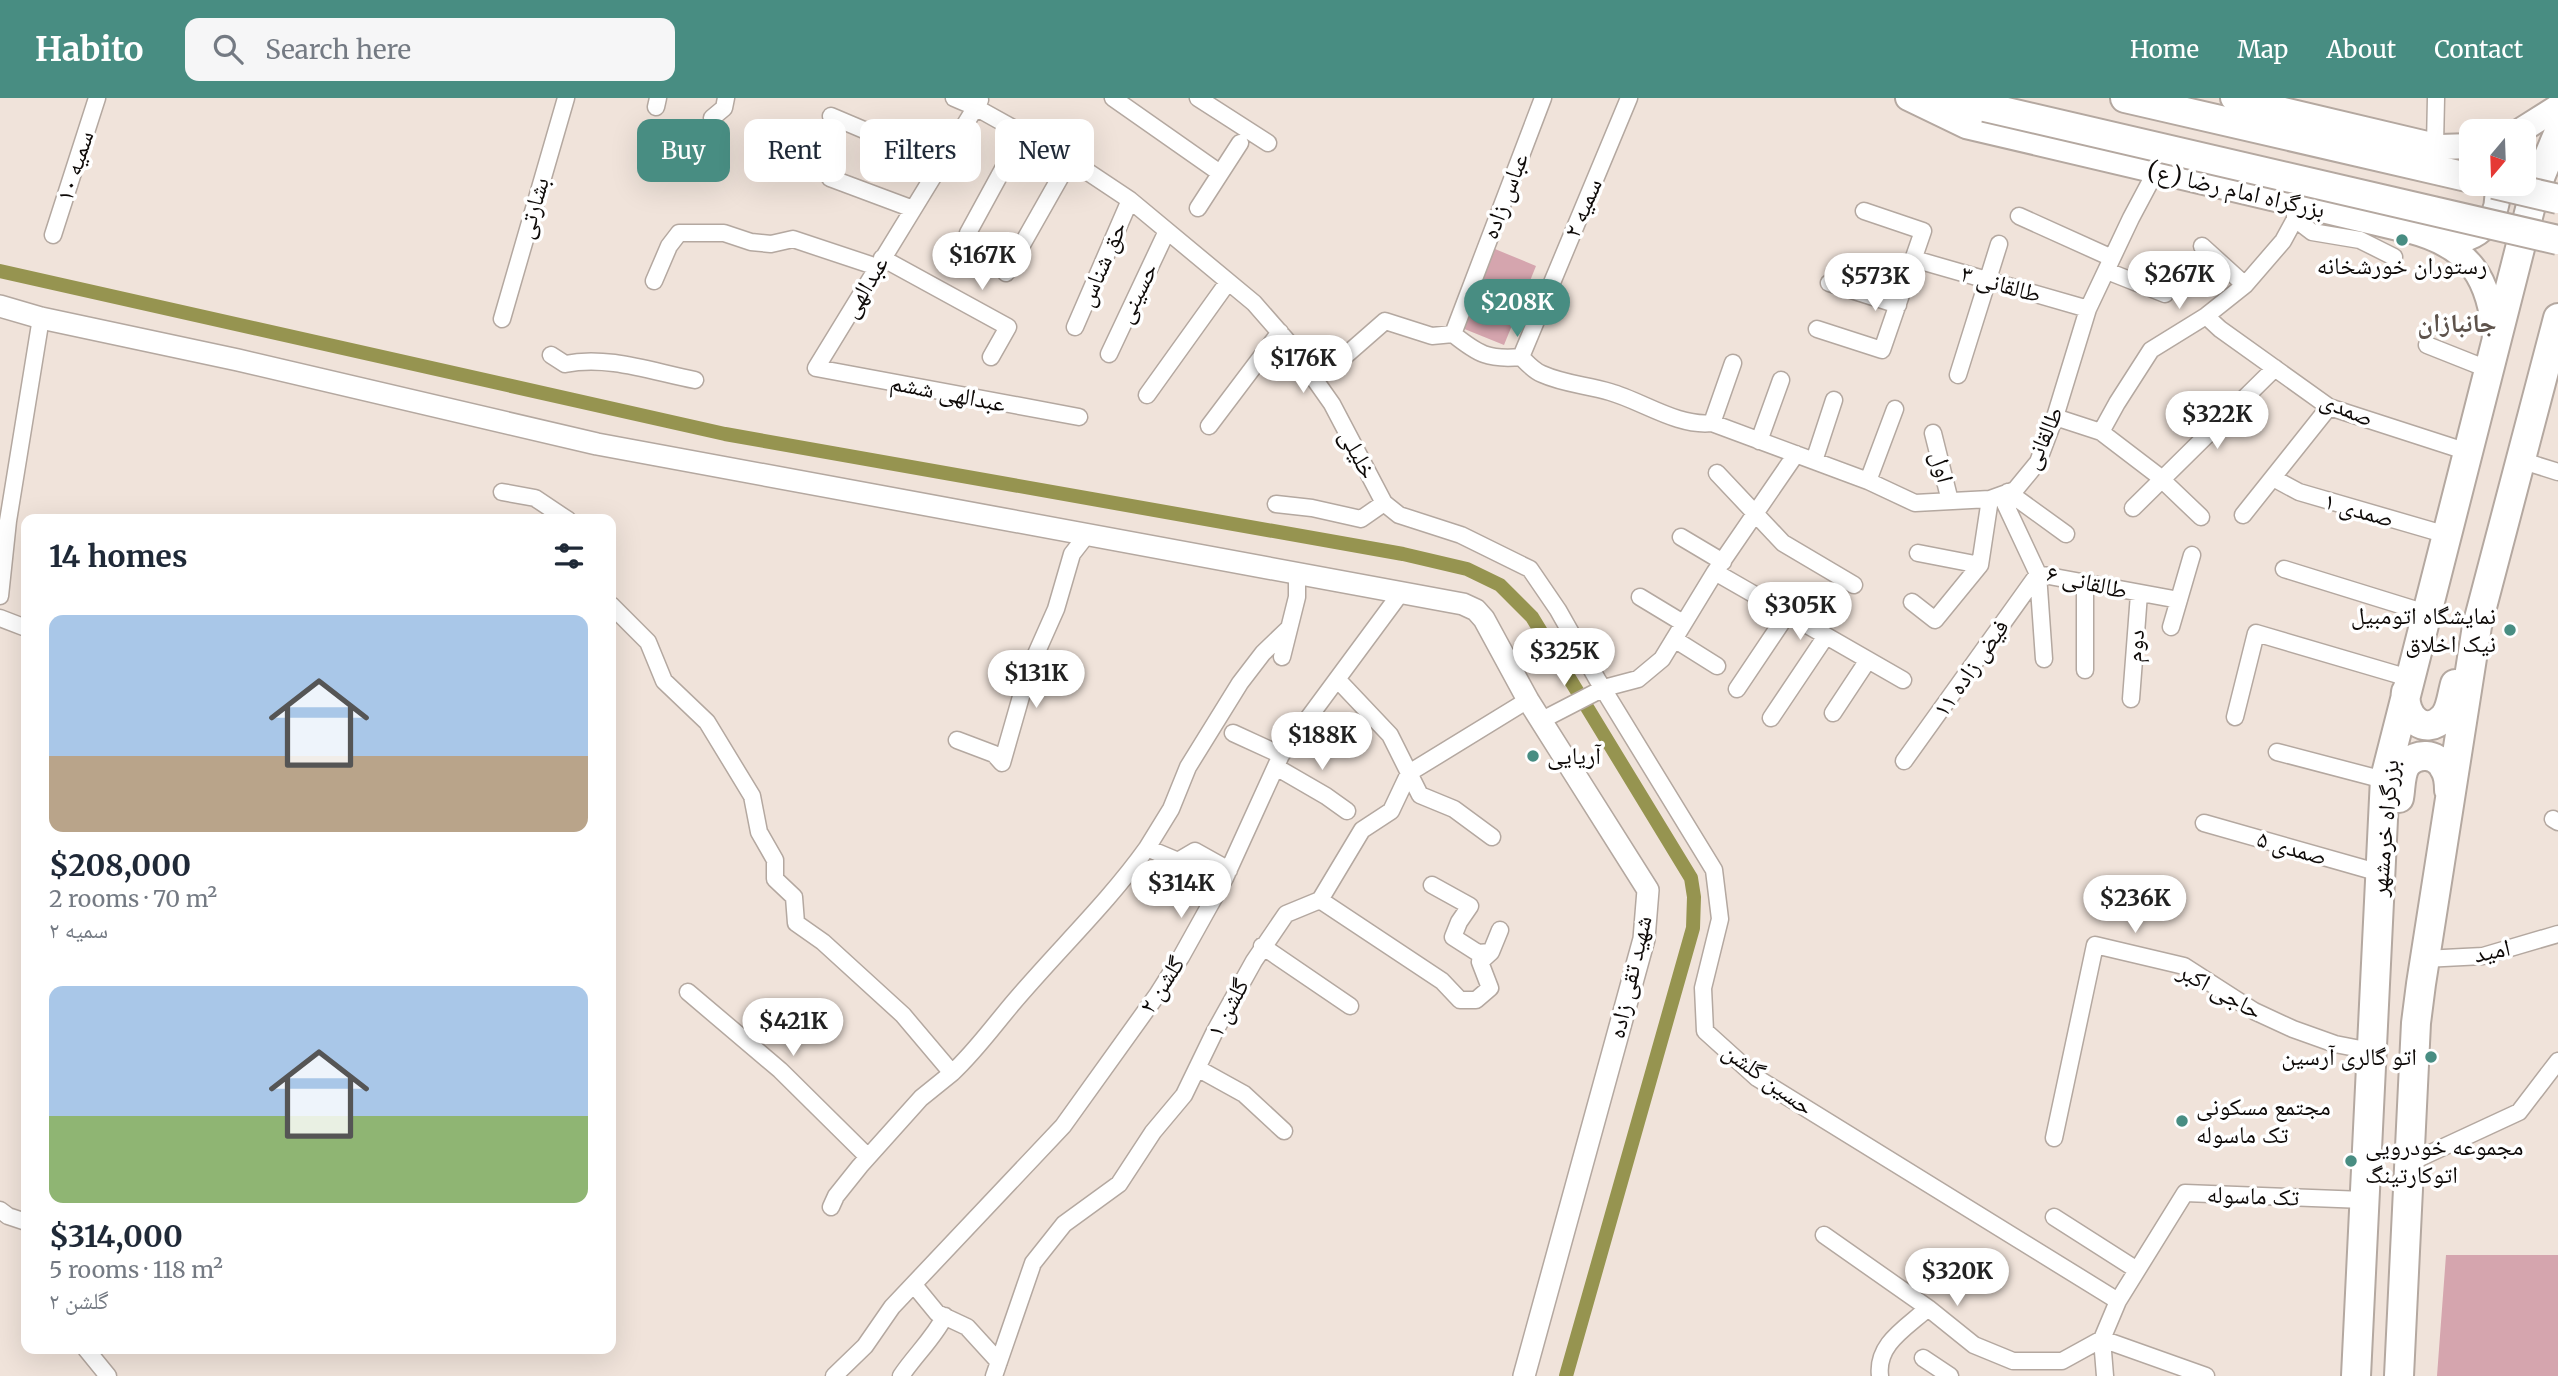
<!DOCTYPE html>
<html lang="en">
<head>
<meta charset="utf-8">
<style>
	:root { --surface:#fff; --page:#f6f6f7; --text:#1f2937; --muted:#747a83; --accent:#488d82 }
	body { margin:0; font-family:Merriweather,"Noto Naskh Arabic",serif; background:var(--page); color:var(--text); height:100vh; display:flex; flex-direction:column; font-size:26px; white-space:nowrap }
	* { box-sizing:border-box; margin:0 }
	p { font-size:23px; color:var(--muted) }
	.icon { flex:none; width:38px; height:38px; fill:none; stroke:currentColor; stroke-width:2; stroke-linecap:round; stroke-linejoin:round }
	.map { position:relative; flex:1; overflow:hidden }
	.side { position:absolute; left:21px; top:416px; width:595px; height:840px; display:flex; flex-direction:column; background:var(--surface); border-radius:14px; box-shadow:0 7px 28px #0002 }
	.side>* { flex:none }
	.banner { position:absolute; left:637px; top:21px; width:665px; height:63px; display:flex; gap:14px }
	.needle { width:46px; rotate:199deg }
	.controls { position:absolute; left:2459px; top:21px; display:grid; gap:14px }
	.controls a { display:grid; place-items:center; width:77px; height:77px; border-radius:14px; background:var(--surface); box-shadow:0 7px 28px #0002; font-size:35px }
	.price { position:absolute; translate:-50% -60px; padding:0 16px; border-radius:24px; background:#fff; color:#222; font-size:23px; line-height:46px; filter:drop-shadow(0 2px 4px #0008) }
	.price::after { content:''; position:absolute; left:50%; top:42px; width:21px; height:16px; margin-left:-10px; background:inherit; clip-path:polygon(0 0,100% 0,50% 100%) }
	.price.current { background:var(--accent); color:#fff }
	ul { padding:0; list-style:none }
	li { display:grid; align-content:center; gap:14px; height:371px; padding:0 28px }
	li span { display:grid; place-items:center; height:217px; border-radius:14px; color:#555 }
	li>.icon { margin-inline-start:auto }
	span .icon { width:126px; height:126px; fill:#fffc; stroke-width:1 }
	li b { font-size:30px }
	h2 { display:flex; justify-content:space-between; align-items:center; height:84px; padding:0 28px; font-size:30px }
	.pill { padding:0 24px; border-radius:14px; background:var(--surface); box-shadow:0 7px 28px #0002; font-size:24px; line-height:63px }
	.pill.current { background:var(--accent); color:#fff }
	header { display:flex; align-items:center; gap:42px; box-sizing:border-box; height:98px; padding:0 35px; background:var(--accent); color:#fff }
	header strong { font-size:33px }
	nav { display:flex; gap:38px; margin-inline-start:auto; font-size:24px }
	.search { width:490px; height:63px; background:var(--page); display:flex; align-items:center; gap:18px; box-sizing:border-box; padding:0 24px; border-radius:14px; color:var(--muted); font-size:26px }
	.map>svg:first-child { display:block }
	.green { fill:#d5a5ae }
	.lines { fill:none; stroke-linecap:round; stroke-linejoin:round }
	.canal { stroke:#969450; stroke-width:14 }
	.street-casing { stroke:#b4a8a0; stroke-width:19 }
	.secondary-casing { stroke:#b4a8a0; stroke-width:24 }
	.primary-casing { stroke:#b4a8a0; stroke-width:28 }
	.highway-casing { stroke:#b4a8a0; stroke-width:32 }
	.street { stroke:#fff; stroke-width:16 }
	.secondary { stroke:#fff; stroke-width:21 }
	.primary { stroke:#fff; stroke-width:24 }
	.highway { stroke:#fff; stroke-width:28 }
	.highway-bridge-casing { stroke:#b4a8a0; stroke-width:32; stroke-linecap:butt }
	.highway-bridge { stroke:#fff; stroke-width:28 }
	.poi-dot { fill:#488d82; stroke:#fff; stroke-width:2.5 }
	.labels { text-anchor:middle; stroke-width:7; stroke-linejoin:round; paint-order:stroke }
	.street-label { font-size:24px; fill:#0e0a08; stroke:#fff }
	.poi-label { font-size:24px; fill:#0e0a08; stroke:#fff; text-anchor:start }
	.neighbourhood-label { font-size:26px; font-weight:bold; fill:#5d524b; stroke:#fff }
</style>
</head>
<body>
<header>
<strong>Habito</strong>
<div class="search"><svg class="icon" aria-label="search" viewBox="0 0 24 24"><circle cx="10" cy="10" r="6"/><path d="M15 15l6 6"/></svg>Search here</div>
<nav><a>Home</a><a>Map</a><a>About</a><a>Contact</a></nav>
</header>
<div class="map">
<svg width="2558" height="1278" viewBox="0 0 2558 1278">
	<rect width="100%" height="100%" fill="#f0e3da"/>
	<!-- green -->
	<path class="green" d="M1495,151L1536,168L1504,247L1462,230Z
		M2446,1157H2558V1278H2437Z"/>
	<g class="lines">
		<!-- canal -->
		<path class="canal" d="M0,173L725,336L1403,456L1467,471L1500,487L1532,519L1691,780L1694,799L1693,830L1566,1278"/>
		<defs>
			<path id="street" d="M954,0L975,9L1070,62L1130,102L1254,205L1289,245L1332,306L1384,405L1399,417L1461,437L1530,471L1558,512L1597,581L1714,772L1720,821L1703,890L1705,933L1757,980L2118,1203
				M1113,0L1220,75
				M1198,0L1268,45
				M980,2L816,270L1079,319
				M656,9L658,0
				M831,18L942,65
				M712,20L724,10L726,0
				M2435,47L2436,0
				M830,80L913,111
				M1198,110L1240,45
				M2019,118L2112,160
				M2295,121L2312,134L2360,142L2394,159
				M968,135L1022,36
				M53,137L97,0
				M2202,148L2245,187
				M882,160L1008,229L991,259
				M1914,161L2088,211
				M2107,173L2165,196
				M1006,175L1070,62
				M654,183L669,148L679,135H724L751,144L771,146L793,141L877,169
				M1829,185L1898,207
				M2206,218L2220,231L2329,309L2468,354
				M502,221L566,0
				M1075,229L1130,102
				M1817,231L1882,252L1923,133L1864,113
				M1453,236L1543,0
				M2427,247L2490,272
				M1109,256L1166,135
				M551,257L565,266C608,257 653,274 695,282
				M1345,258L1385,223L1432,238L1453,236C1478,256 1488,262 1521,259C1527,265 1534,273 1542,276C1564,286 1587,287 1610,294C1642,303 1678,329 1712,325L1868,383L1915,405L1990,401L2015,392L2038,364L2055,319L2088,211L2131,120L2156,73
				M1521,259L1629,0
				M1958,277L1999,146
				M1147,297L1228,184
				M2055,319L2101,334L2156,376L2201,419
				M1712,325L1733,265
				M1209,328L1280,234
				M2101,334L2117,305L2151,252L2206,218L2245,187L2283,143L2295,121V106
				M1933,335L1950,403
				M1759,343L1781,282
				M2520,362L2558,374
				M1814,363L1834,302
				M1717,375L1783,445L1854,487
				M2273,380L2299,394L2447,437
				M1868,383L1895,311
				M502,394L535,400L568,422
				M2008,394L2066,436
				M2001,397L2038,476L2179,502
				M1276,406L1312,410L1361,421L1384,405
				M2133,410L2275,270
				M2243,417L2329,309
				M1681,439L1723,464
				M1918,455L1980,467
				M2284,471L2426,515
				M1715,474L1903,582
				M2038,476L2044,561
				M2085,486V572
				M0,498L8,423L41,220
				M1640,499L1683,525
				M1912,504L1935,522L1980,467L1990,401
				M611,507L648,544L664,583L707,624L752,698L759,734L775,762V781L794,799L796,825L823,844L903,917L952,975C977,952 997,923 1019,898C1062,848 1109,803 1147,750L1178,763L1195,753L1229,772
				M0,520L26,530
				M2171,529L2192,457
				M1674,541L1717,568
				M1282,559L1297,499V476
				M1337,581L1390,637L1420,697L1454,711L1492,739
				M1737,591L1788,515
				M2131,601L2139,496
				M1833,615L1868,562
				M2235,619L2256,535L2409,580
				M1771,620L1826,538
				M1542,622L1604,590L1638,581L1662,561L1715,474L1796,356
				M1233,635L1281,657
				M957,642L994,656L1002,665L1028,574L1056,511L1072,456L1086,438
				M2277,654L2384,682
				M1904,663L2038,476
				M1276,669L1326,698L1347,713
				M2553,721L2558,724
				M2204,725L2380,775
				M1147,750L1171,711L1188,669L1240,585L1263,555L1288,531
				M1432,787L1470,808L1459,824L1453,839L1478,855L1491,854
				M1320,802L1442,883L1460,902H1476L1490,890L1480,864L1491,854L1500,832
				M1262,848L1350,908
				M2424,861L2483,858L2558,836
				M688,894L780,972L868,1059
				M1197,970L1244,996L1284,1033
				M2054,1040L2095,847L2184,868L2254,913L2293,931L2335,946L2371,953
				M2409,1065L2519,1014L2558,963
				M831,1109L836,1098L860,1068L921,1000L952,975
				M0,1112L8,1118L26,1124
				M2054,1119L2137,1172
				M1824,1137L1928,1210L1974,1247L2013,1263H2062L2102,1241L2206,1278
				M914,1187L937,1215L967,1229L999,1264
				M86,1251L108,1278
				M1923,1260L1950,1278
				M834,1278L865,1248L892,1209L1063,1028L1157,897L1181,859L1225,780L1281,657L1400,496
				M901,1278C915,1257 933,1241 945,1218
				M994,1278L1033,1165L1064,1126L1119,1086L1153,1034L1184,997L1215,933L1254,863L1286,816L1320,802L1362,732L1391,713L1409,675L1528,602
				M1880,1278C1876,1246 1906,1230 1928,1210
				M2105,1278L2102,1241L2118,1203L2185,1095L2364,1102"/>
			<path id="secondary" d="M0,208L41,220L238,262L597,346L1463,506L1476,512L1484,521L1528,602L1648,792L1644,841L1524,1278"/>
			<path id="primary" d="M1908,0L1966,28L2411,133C2471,149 2490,181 2495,240
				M2233,0L2440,49L2471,48
				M2520,33L2558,9
				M2436,141C2472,151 2504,123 2496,86"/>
			<path id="highway" d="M1946,0L1985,9
				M2125,0L2471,80
				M2406,594C2402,618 2425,640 2444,619C2451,611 2452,596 2455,586
				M2399,700C2401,690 2400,676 2406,667C2416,654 2437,655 2444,670C2448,676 2449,684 2449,692
				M2356,1278L2385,680L2530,111L2541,77L2558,36
				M2399,1278L2416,925L2421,886L2477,528L2558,220"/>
		</defs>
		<!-- street casing -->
		<use href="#street" class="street-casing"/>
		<!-- secondary casing -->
		<use href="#secondary" class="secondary-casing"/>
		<!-- primary casing -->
		<use href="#primary" class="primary-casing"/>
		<!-- highway casing -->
		<use href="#highway" class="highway-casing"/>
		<!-- street -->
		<use href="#street" class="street"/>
		<!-- secondary -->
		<use href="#secondary" class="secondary"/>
		<!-- primary -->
		<use href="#primary" class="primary"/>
		<!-- highway -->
		<use href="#highway" class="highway"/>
		<defs>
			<path id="highway-bridge" d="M1985,9L2558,142
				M2494,86L2558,101"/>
		</defs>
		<!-- highway-bridge casing -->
		<use href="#highway-bridge" class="highway-bridge-casing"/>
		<!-- highway-bridge -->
		<use href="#highway-bridge" class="highway-bridge"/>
	</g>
	<!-- markers -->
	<g class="poi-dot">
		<circle cx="2402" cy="142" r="7"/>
		<circle cx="2510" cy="532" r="7"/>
		<circle cx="1533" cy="658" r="7"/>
		<circle cx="2431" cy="959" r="7"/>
		<circle cx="2182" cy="1023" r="7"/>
		<circle cx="2351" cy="1063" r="7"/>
	</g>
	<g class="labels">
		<!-- street labels -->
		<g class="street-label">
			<text transform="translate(75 68) rotate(-72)" y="8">سمیه ۱۰</text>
			<text transform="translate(2236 92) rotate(13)" y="8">بزرگراه امام رضا (ع)</text>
			<text transform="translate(1505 98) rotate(-69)" y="8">عباس زاده</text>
			<text transform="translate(533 110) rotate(-74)" y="8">بشارتی</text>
			<text transform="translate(1583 110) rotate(-67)" y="8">سمیه ۲</text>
			<text transform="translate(1102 166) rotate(-67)" y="8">حق شناس</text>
			<text transform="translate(2001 186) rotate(16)" y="8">طالقانی ۳</text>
			<text transform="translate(865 189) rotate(-59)" y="8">عبدالهی</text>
			<text transform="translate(1137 195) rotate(-64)" y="8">حسینی</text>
			<text transform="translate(948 295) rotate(11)" y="8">عبدالهی ششم</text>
			<text transform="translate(2347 311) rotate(23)" y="8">صمدی</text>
			<text transform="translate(2043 340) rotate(-66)" y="8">طالقانی</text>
			<text transform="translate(1358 356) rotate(62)" y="8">خلیلی</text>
			<text transform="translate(1942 369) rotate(76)" y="8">اول</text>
			<text transform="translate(2359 412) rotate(16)" y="8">صمدی ۱</text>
			<text transform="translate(2087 484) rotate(13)" y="8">طالقانی ۶</text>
			<text transform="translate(2135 548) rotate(-86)" y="8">دوم</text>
			<text transform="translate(1971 570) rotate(-55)" y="8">فیض زاده ۱۱</text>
			<text transform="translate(2385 730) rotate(-85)" y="8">بزرگراه خرمشهر</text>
			<text transform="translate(2292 750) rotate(16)" y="8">صمدی ۵</text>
			<text transform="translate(2492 853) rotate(-12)" y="8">امید</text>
			<text transform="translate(1630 879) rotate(-77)" y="8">شهید تقی زاده</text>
			<text transform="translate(1162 887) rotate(-57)" y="8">گلشن ۲</text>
			<text transform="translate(2220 893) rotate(29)" y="8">حاجی اکبر</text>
			<text transform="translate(1228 910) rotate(-62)" y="8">گلشن ۱</text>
			<text transform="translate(1768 981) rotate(36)" y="8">حسین گلشن</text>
			<text transform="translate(2253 1098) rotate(2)" y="8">تک ماسوله</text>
		</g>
		<!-- poi labels -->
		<g class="poi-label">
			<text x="2402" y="176" text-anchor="middle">رستوران خورشخانه</text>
			<text x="2496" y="526" text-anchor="end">نمایشگاه اتومبیل<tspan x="2496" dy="28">نیک اخلاق</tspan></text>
			<text x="1547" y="666">آریایی</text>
			<text x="2417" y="967" text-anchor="end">اتو گالری آرسین</text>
			<text x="2196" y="1017">مجتمع مسکونی<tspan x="2196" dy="28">تک ماسوله</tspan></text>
			<text x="2365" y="1057">مجموعه خودرویی<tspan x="2365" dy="28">اتوکارتینگ</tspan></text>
		</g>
		<!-- neighbourhood labels -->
		<g class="neighbourhood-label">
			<text x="2457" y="234">جانبازان</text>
		</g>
	</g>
</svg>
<div class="controls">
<a><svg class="needle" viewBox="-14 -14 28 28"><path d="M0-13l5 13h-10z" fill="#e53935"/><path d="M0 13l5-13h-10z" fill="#747a83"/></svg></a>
</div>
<b class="price" style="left:982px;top:194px">$167K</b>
<b class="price" style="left:2179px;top:213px">$267K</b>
<b class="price" style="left:1875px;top:215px">$573K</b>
<b class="price current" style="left:1517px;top:241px">$208K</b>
<b class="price" style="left:1303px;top:297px">$176K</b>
<b class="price" style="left:2217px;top:353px">$322K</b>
<b class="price" style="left:1800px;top:544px">$305K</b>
<b class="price" style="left:1564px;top:590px">$325K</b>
<b class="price" style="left:1036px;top:612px">$131K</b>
<b class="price" style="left:1322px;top:674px">$188K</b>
<b class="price" style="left:1181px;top:822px">$314K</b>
<b class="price" style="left:2135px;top:837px">$236K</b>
<b class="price" style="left:793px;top:960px">$421K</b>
<b class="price" style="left:1957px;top:1210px">$320K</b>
<div class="banner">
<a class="pill current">Buy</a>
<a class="pill">Rent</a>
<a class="pill">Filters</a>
<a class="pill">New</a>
</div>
<section class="side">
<h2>14 homes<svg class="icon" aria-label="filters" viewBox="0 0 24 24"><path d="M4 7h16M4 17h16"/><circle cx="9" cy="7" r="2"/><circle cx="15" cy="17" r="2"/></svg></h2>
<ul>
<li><span style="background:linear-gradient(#a9c7e8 65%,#b9a48a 0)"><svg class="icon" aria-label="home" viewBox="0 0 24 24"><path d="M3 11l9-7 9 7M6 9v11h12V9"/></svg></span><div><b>$208,000</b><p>2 rooms · 70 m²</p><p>سمیه ۲</p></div></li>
<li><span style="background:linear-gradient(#a9c7e8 60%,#8fb573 0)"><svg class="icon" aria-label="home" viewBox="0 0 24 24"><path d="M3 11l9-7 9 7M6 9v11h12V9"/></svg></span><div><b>$314,000</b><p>5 rooms · 118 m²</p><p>گلشن ۲</p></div></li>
</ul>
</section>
</div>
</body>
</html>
